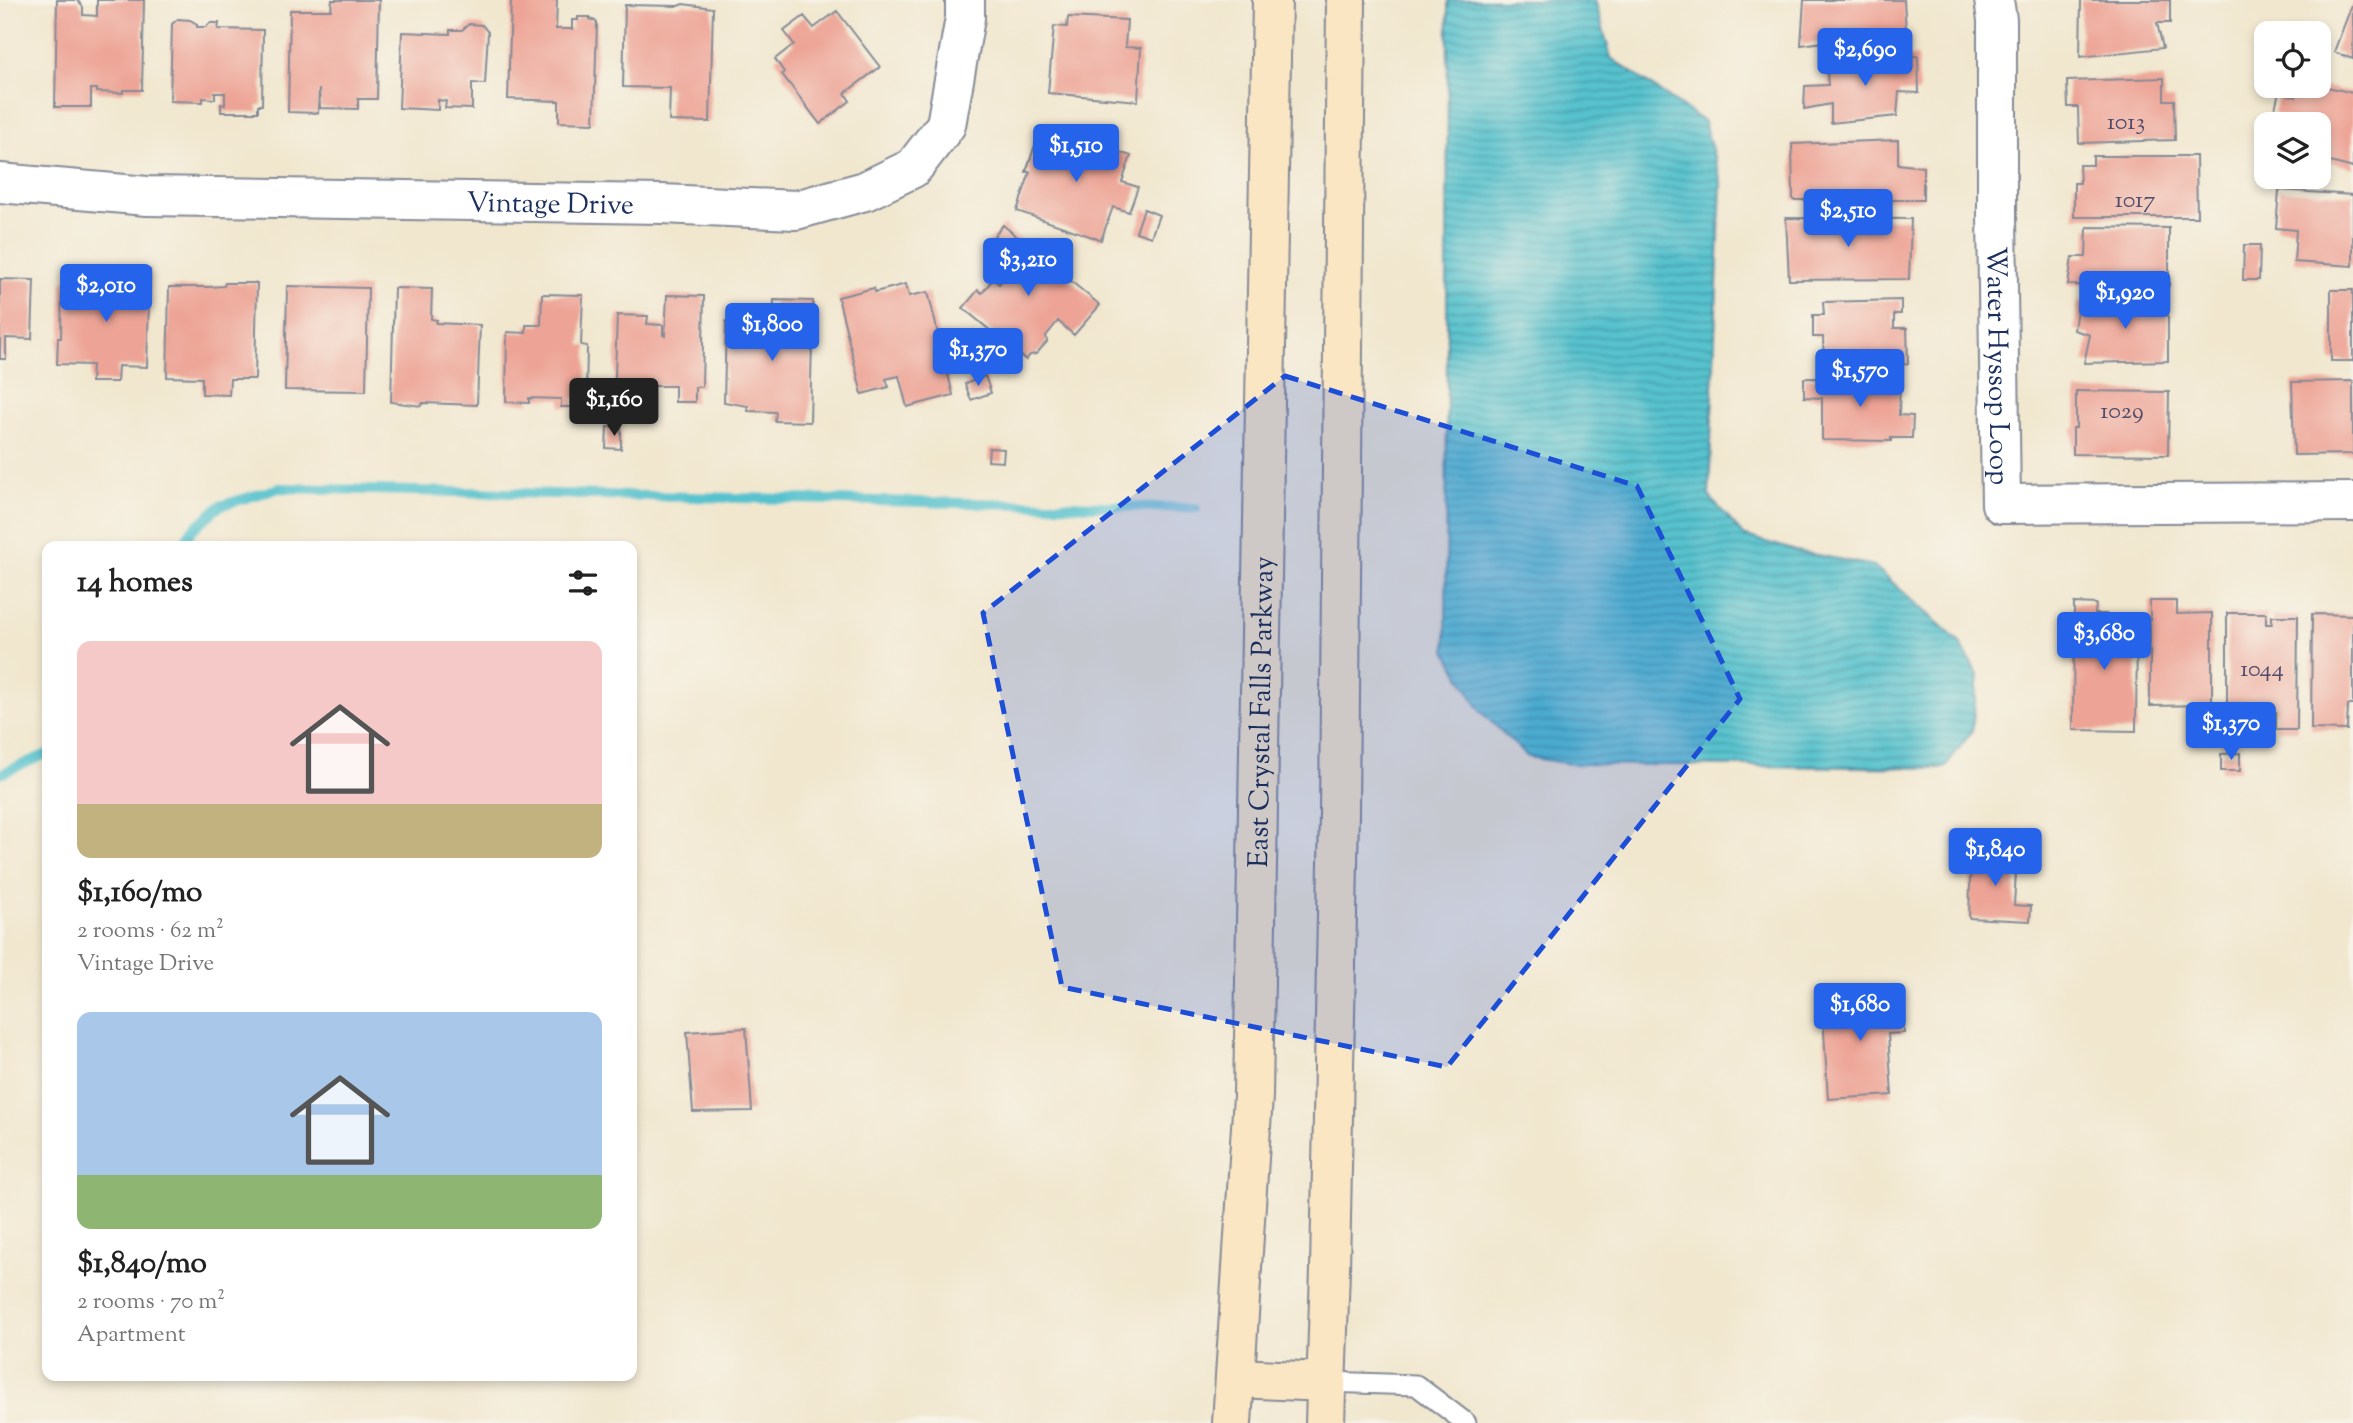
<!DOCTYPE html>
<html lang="en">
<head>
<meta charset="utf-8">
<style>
	:root { --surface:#fff; --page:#f6f6f6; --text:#222; --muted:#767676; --accent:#2563eb }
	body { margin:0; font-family:"Sorts Mill Goudy",serif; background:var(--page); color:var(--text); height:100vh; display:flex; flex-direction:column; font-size:26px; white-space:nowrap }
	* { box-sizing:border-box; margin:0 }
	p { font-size:23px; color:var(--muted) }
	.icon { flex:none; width:38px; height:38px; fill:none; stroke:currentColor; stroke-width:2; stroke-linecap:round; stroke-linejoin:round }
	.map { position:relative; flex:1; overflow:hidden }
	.details { position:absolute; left:42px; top:541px; width:595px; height:840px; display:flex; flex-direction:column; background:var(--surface); border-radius:14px; box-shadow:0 4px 10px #0003 }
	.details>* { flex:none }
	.tools { position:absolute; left:2254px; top:21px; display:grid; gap:14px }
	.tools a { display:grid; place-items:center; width:77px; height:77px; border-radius:14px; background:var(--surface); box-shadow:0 4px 10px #0003; font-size:35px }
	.price { position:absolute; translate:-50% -60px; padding:0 16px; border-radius:7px; background:var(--accent); color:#fff; font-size:23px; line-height:46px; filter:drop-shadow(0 2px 4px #0008) }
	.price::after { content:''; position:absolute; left:50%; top:42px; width:21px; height:16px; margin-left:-10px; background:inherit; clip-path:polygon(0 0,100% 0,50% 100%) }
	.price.selected { background:#222; color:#fff }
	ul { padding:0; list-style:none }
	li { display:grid; align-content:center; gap:14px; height:371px; padding:0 35px }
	li span { display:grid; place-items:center; height:217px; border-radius:14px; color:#555 }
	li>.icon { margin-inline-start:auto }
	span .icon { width:126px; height:126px; fill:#fffc; stroke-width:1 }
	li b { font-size:30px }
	h2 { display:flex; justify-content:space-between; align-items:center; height:84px; padding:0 35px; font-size:30px }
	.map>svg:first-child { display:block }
	.water { fill:url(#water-rules); stroke:#387896; stroke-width:2 }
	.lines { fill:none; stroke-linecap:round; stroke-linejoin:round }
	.stream { stroke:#56c2ce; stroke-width:10 }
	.building { fill:#eda496 }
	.service-casing { stroke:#868b96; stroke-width:23 }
	.minor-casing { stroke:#868b96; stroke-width:42 }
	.secondary-casing { stroke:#868b96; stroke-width:42 }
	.service { stroke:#fff; stroke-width:19 }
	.minor { stroke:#fff; stroke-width:38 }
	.secondary { stroke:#fbe6c4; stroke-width:38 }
	.marked { fill:#1d4ed8; fill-opacity:0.2; stroke:#1d4ed8; stroke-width:5; stroke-dasharray:14 9; stroke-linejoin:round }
	.labels { text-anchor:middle; stroke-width:5; stroke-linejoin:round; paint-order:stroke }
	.number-label { font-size:24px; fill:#504c6c }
	.street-label { font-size:28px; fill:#1b2f5e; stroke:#f7f3e8 }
</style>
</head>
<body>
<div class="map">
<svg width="2353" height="1423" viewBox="0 0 2353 1423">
	<defs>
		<pattern id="water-rules" width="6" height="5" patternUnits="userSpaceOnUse" patternTransform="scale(1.75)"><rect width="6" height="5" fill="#56c2ce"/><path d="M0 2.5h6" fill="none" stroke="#469eaa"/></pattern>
	</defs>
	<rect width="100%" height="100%" fill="#f7f3e8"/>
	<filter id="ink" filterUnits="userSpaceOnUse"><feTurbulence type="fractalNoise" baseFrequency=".0143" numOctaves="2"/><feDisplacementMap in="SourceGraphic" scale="14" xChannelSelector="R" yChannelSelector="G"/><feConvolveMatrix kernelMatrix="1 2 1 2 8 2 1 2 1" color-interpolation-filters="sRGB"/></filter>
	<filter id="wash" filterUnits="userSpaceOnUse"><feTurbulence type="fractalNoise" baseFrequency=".00686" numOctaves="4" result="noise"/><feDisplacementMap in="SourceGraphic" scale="28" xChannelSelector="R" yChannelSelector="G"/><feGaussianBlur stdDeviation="1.57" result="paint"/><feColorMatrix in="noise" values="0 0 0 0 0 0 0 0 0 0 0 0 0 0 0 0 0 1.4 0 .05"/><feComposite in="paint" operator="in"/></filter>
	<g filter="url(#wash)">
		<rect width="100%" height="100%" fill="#f1e7cf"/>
		<!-- water -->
		<path class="water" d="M1448,0H1595L1611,58L1704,122L1721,181L1709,496L1743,535L1796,551L1874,566L1959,642L1978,675L1972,731L1944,768L1571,764L1528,757L1480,711L1446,651Z"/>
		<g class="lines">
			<!-- stream -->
			<path class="stream" d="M182,546L192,530L220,506L279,488L1196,508
				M0,774L47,754"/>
		</g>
		<g id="blocks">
			<!-- building -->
			<path class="building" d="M57,0H77L83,7V15L97,16V0H144L142,90H123V93L97,92V89H91V107H55Z
				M332,0H379L377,99H358V109L320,108L319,89L318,113L288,112L290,10H331Z
				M511,0H557L556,29H572V20H578V17H590V19L597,22L594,123L559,122V101L508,99Z
				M1804,0H1904L1906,31L1801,45Z
				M2081,0H2170V23H2157L2163,48L2080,57Z
				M2353,2V59L2334,52Z
				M683,4L713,8L710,122L669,121L670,88L623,87L625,5L678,6Z
				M837,11L880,67L845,93L850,101L820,124L782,74L784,72L775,59L794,44L784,31L804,16L814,28Z
				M1068,17L1127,20L1125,47L1141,48L1138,101L1048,93L1054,26L1067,27Z
				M178,19L190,20L197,24V27H206L210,23H219L218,29L263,30L262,105H258V112H221V104L225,105V93H215V99L203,98V102L170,101L172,24Z
				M469,24L482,25L488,32L485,84L472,83V109L445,108L446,101L438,100V110L399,108L402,32L450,34V30H462Z
				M1918,56L1919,93L1899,92L1897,116L1831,123V104L1804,109L1805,86L1828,85L1826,61Z
				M2164,78V100H2174L2175,140L2079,143L2078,107H2068L2067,81Z
				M2319,85L2353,93V168L2319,159V124H2303L2274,113L2279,92L2296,97L2299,86Z
				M1041,127L1131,156L1122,182L1138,187L1129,212L1113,207L1101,240L1017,211L1030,172H1026Z
				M1898,140V164L1923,167V200H1793L1792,144Z
				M2093,156H2196L2197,217H2074V183H2080L2079,165H2093Z
				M2279,190L2353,195V266L2294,262L2296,230L2276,228Z
				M1144,209L1159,215L1151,237L1136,232Z
				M1786,218L1911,219L1909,279L1789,280Z
				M1003,225L1100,305L1074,335L1058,321L1046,336L1047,342L1036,354L1030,355L1026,360L963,308L978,290L982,293L993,279L999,284L1010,270L984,248Z
				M2087,227L2169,228V286L2068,285L2072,257H2086Z
				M2244,245H2260L2259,280H2243Z
				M123,269L150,270L147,367L118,366L117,382H91L92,365L57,364L58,338H61L62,281L123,282Z
				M0,279L34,280L32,339L6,338V359H0Z
				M225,283H257L255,379H230L229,395L202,394V378L167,377L169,287H208L224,286Z
				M906,284L909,296L928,292L953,395L907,407L899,376L886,379L889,387L862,394L838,297L874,288L875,292Z
				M287,286L368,288L366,391L285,390Z
				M394,288L432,289L431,319L437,320L436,323L480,325L477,405L423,403L421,406L391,402Z
				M2331,290H2353V361H2331Z
				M542,294L583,295L581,345L587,346L586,399L573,398V407H561V399L529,398V403L506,402L507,332L526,333V325H541Z
				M667,295L704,296L702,387H695V402H675V386H651L650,408L641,413H628L622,407L614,406L617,315L648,316L647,324L663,325V335L665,336Z
				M774,300L813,301L810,422L775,421L776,412L748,411V406L724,402L726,321H753V324L767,325L766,333H773Z
				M1901,300V314H1894V328H1907L1908,364L1824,365L1823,337H1813V315H1824L1823,302Z
				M2168,300V361L2084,363L2090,335L2074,330L2078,302Z
				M985,376L991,393L971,400L965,384Z
				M1804,378L1900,379L1899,415L1913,416L1912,438H1891V441L1822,440V398L1804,397Z
				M2353,381V454L2294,455L2292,382Z
				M2076,391L2169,392L2168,455L2073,454V428H2076Z
				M607,427H621V449L606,448Z
				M989,448L1004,449L1003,462L988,461Z
				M2150,601H2177V614L2212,613V705L2150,706Z
				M2074,603L2096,604L2095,614H2106V623L2137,624L2136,731L2073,730Z
				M2227,613H2266V624H2272V616H2298L2297,730H2276V712H2227Z
				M2312,614L2353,615V705H2348L2347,730L2311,729Z
				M2240,753V771H2221V754Z
				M1971,852L2017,855L2014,905L2031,906L2030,921L1969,918Z
				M1902,992L1904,1033L1888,1034L1892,1095L1828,1099L1822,997Z
				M746,1028L752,1111L693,1112L687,1032Z"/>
		</g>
	</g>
	<g filter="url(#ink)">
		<use href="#blocks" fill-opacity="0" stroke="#868b96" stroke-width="2"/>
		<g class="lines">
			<defs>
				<path id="service" d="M1326,1382L1416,1385L1466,1423"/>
				<g id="minor">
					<path id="s1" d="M1994,0L1997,20V215L2001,504L2353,502"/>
					<path id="s2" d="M0,183L147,196L662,204L796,210L865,191L913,168L946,125L965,18V0"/>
				</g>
				<g id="secondary">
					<path d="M1236,1378L1326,1382"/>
					<path id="s3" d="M1232,1423L1253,1096L1272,0"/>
					<path d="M1325,1423L1330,1269L1339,813L1346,0"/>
				</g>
			</defs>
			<!-- service casing -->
			<use href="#service" class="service-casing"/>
			<!-- minor casing -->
			<use href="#minor" class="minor-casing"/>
			<!-- secondary casing -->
			<use href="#secondary" class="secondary-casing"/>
			<!-- service -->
			<use href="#service" class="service"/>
			<!-- minor -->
			<use href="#minor" class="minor"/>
			<!-- secondary -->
			<use href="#secondary" class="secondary"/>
		</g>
	</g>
	<!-- marked area -->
	<path class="marked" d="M1285,376L1637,486L1740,699L1447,1067L1062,987L983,613Z"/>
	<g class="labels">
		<!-- number labels -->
		<g class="number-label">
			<text x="2126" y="129">1013</text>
			<text x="2135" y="207">1017</text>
			<text x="2122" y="418">1029</text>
			<text x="2262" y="676">1044</text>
		</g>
		<!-- street labels -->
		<g class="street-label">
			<text dy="10" stroke="none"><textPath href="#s2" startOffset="551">Vintage Drive</textPath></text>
			<text dy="10" stroke="none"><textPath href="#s1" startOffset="366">Water Hyssop Loop</textPath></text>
			<text dy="10" stroke="none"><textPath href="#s3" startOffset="712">East Crystal Falls Parkway</textPath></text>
		</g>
	</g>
</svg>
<div class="tools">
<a><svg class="icon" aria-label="locate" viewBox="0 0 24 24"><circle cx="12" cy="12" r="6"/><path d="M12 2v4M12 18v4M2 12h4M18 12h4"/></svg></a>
<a><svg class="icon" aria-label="layers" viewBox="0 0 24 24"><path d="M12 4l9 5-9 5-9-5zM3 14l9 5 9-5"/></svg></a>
</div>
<b class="price" style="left:1865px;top:88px">$2,690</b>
<b class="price" style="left:1076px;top:184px">$1,510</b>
<b class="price" style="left:1848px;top:249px">$2,510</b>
<b class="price" style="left:1028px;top:298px">$3,210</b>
<b class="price" style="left:106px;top:324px">$2,010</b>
<b class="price" style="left:2125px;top:331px">$1,920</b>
<b class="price" style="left:772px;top:363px">$1,800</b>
<b class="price" style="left:978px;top:388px">$1,370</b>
<b class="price" style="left:1860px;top:409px">$1,570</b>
<b class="price selected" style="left:614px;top:438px">$1,160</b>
<b class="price" style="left:2104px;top:672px">$3,680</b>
<b class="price" style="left:2231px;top:762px">$1,370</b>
<b class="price" style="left:1995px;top:888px">$1,840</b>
<b class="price" style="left:1860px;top:1043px">$1,680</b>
<section class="details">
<h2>14 homes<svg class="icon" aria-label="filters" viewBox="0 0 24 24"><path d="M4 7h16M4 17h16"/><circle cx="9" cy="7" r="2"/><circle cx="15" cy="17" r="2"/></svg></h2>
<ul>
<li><span style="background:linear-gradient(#f6c9c9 75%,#c2b280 0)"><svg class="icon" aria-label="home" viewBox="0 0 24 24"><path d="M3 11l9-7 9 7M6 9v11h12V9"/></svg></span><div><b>$1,160/mo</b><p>2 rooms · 62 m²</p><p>Vintage Drive</p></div></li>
<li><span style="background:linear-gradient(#a9c7e8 75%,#8fb573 0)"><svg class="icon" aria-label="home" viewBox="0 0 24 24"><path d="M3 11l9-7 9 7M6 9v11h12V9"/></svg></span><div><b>$1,840/mo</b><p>2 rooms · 70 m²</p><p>Apartment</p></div></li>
</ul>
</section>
</div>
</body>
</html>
